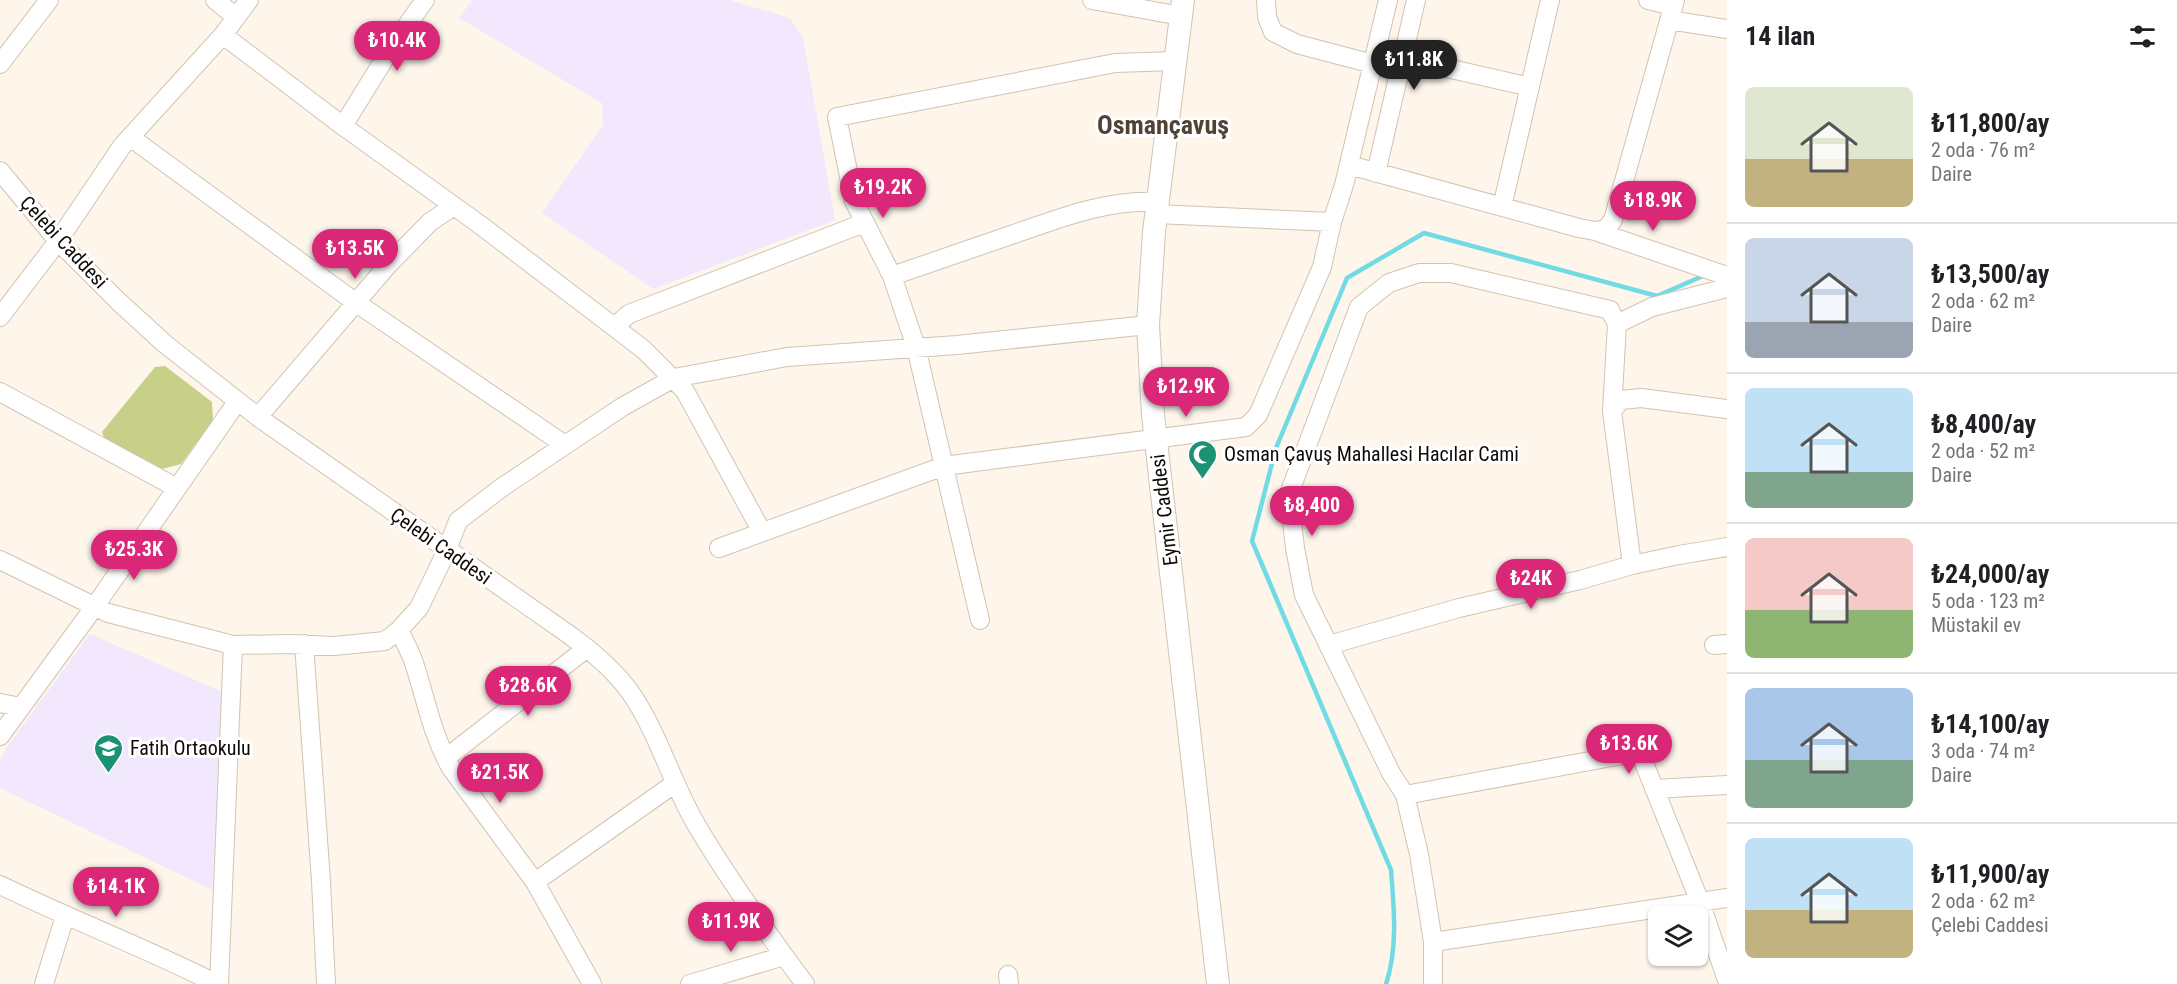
<!DOCTYPE html>
<html lang="tr">
<head>
<meta charset="utf-8">
<style>
	:root { --surface:#fff; --page:#f6f6f6; --text:#202124; --muted:#757577; --line:#e0e0e0; --accent:#db2777 }
	body { margin:0; font-family:"Roboto Condensed",sans-serif; background:var(--page); color:var(--text); height:100vh; display:flex; flex-direction:column; font-size:22px; white-space:nowrap }
	* { box-sizing:border-box; margin:0 }
	p { font-size:20px; color:var(--muted) }
	.icon { flex:none; width:33px; height:33px; fill:none; stroke:currentColor; stroke-width:2; stroke-linecap:round; stroke-linejoin:round }
	.map { position:relative; flex:1; overflow:hidden }
	.details { display:flex; flex-direction:column; background:var(--surface); width:450px }
	.details>* { flex:none }
	.tools { position:absolute; left:1648px; top:906px; display:grid; gap:12px }
	.tools a { display:grid; place-items:center; width:60px; height:60px; border-radius:9px; background:var(--surface); box-shadow:0 2px 4px #0004; font-size:30px }
	.price { position:absolute; translate:-50% -51px; padding:0 14px; border-radius:21px; background:var(--accent); color:#fff; font-size:20px; line-height:39px; filter:drop-shadow(0 2px 3px #0008) }
	.price::after { content:''; position:absolute; left:50%; top:36px; width:18px; height:14px; margin-left:-9px; background:inherit; clip-path:polygon(0 0,100% 0,50% 100%) }
	.price.on { background:#222; color:#fff }
	ul { padding:0; list-style:none }
	li { display:flex; align-items:center; gap:18px; height:150px; padding:0 18px }
	li+li { border-top:2px solid var(--line) }
	li span { display:grid; place-items:center; flex:none; width:168px; height:120px; border-radius:9px; color:#555 }
	li>.icon { margin-inline-start:auto }
	span .icon { width:72px; height:72px; fill:#fffc; stroke-width:1 }
	li b { font-size:26px }
	h2 { display:flex; justify-content:space-between; align-items:center; height:72px; padding:0 18px; font-size:26px }
	main { display:flex; flex:1; min-height:0 }
	.map>svg:first-child { display:block }
	.education { fill:#f1e8fe }
	.green { fill:#c7d088 }
	.lines { fill:none; stroke-linecap:round; stroke-linejoin:round }
	.stream { stroke:#71dbe3; stroke-width:4.5 }
	.minor-casing { stroke:#d2c3b3; stroke-width:20 }
	.major-casing { stroke:#d2c3b3; stroke-width:24 }
	.minor { stroke:#fff; stroke-width:18 }
	.major { stroke:#fff; stroke-width:22 }
	.labels { text-anchor:middle; stroke-width:6; stroke-linejoin:round; paint-order:stroke }
	.street-label { font-size:20px; fill:#0f0a06; stroke:#fff }
	.poi-label { font-size:20px; fill:#0f0a06; stroke:#fff; text-anchor:start }
	.district-label { font-size:26px; font-weight:bold; fill:#4f4335; stroke:#fff }
</style>
</head>
<body>
<main>
<div class="map">
<svg width="1727" height="984" viewBox="0 0 1727 984">
	<rect width="100%" height="100%" fill="#fef5eb"/>
	<!-- education -->
	<path class="education" d="M472,0H730L790,18L803,38L835,220L653,289L542,213L603,125L602,103L459,18Z
		M90,634L223,692L212,890L0,788V761L9,744Z"/>
	<!-- green -->
	<path class="green" d="M165,366L212,402L213,420L181,464L162,469L104,438L102,432L155,367Z"/>
	<g class="lines">
		<!-- stream -->
		<path class="stream" d="M1386,984C1398,948 1394,908 1391,870L1252,541L1276,448L1347,278L1424,233L1657,296L1705,275"/>
		<defs>
			<path id="minor" d="M215,0L236,17
				M1092,0L1181,16
				M1266,0L1267,17L1273,32L1297,44L1373,64
				M1648,0L1673,6
				M1669,20L1727,29
				M223,35L343,126L479,224L643,349L685,391L762,532
				M1403,58L1530,87
				M0,64L49,0
				M343,126L395,42L425,0
				M130,137L355,302L565,445
				M1349,165L1579,228L1595,231L1606,229L1613,220L1675,0
				M0,171L58,241L118,301L165,344L258,417L571,636C599,657 625,679 642,711C663,748 675,789 697,826C729,880 767,933 805,984
				M1376,173L1416,0
				M1502,207L1550,0
				M1156,214L1332,222
				M1595,231L1727,276
				M892,276C933,262 973,248 1014,234C1060,218 1108,199 1158,202
				M0,317L58,241L122,146L223,35L249,0
				M614,327L629,314L864,223
				M0,392L177,488
				M1612,411L1617,324L1652,307L1727,288
				M258,417L388,265L430,222L454,206
				M719,548L944,466L1246,427L1258,415L1322,267L1332,222L1344,185L1388,0
				M0,560L108,613L233,645L290,644L334,646L385,641L399,630L419,608L447,550L458,521L501,488L622,407L674,378L787,357L957,345L1148,325
				M1632,565L1612,411L1621,400L1641,398L1727,409
				M980,620L916,347L892,276L854,201L837,117L1115,63L1175,61
				M399,630C404,640 409,650 413,660C426,698 431,733 451,768L535,882L592,984
				M304,644L321,881L326,984
				M1329,645L1459,608L1580,580L1632,565L1679,555L1727,547
				M1714,645L1727,644
				M0,703L21,707
				M0,736L95,606L237,402
				M446,758L587,648
				M1654,789L1727,785
				M1405,795L1633,753L1642,758L1700,902L1727,980
				M535,882L674,784
				M0,885C72,920 146,948 217,984
				M1433,942L1727,898
				M1008,975L1009,984
				M44,984L65,916
				M219,984L233,645
				M690,984L784,956
				M1433,984V942L1419,854L1405,795L1391,773L1304,595L1295,548L1289,494L1359,307L1389,283L1419,273H1451L1610,310L1617,324"/>
			<path id="major" d="M1183,0L1154,232L1148,325L1153,415L1218,984"/>
		</defs>
		<!-- minor casing -->
		<use href="#minor" class="minor-casing"/>
		<!-- major casing -->
		<use href="#major" class="major-casing"/>
		<!-- minor -->
		<use href="#minor" class="minor"/>
		<!-- major -->
		<use href="#major" class="major"/>
	</g>
	<!-- icons -->
	<defs>
		<symbol id="mosque-pin" viewBox="-11 -11 22 30"><path d="M0 17L-7.5 6A9.5 9.5 0 1 1 7.5 6Z" fill="#1d9174" stroke="#fff"/><path d="M3.5-4.9A6 6 0 1 0 3.5 4.9A5 5 0 1 1 3.5-4.9Z" fill="#fff"/></symbol>
		<symbol id="school-pin" viewBox="-11 -11 22 30"><path d="M0 17L-7.5 6A9.5 9.5 0 1 1 7.5 6Z" fill="#1d9174" stroke="#fff"/><path d="M0-5L7-2L0 1L-7-2ZM-4 1L0 2.5L4 1V4Q0 6-4 4Z" fill="#fff"/></symbol>
	</defs>
	<g fill-rule="evenodd">
		<use href="#mosque-pin" x="1186" y="438" width="33" height="45"/>
		<use href="#school-pin" x="92" y="732" width="33" height="45"/>
	</g>
	<g class="labels">
		<!-- street labels -->
		<g class="street-label">
			<text transform="translate(64 242) rotate(47)" y="7">Çelebi Caddesi</text>
			<text transform="translate(1164 510) rotate(-97)" y="7">Eymir Caddesi</text>
			<text transform="translate(441 546) rotate(35)" y="7">Çelebi Caddesi</text>
		</g>
		<!-- poi labels -->
		<g class="poi-label">
			<text x="1224" y="461">Osman Çavuş Mahallesi Hacılar Cami</text>
			<text x="130" y="755">Fatih Ortaokulu</text>
		</g>
		<!-- district labels -->
		<g class="district-label">
			<text x="1163" y="134">Osmançavuş</text>
		</g>
	</g>
</svg>
<div class="tools">
<a><svg class="icon" aria-label="layers" viewBox="0 0 24 24"><path d="M12 4l9 5-9 5-9-5zM3 14l9 5 9-5"/></svg></a>
</div>
<b class="price" style="left:397px;top:72px">₺10.4K</b>
<b class="price on" style="left:1414px;top:91px">₺11.8K</b>
<b class="price" style="left:883px;top:219px">₺19.2K</b>
<b class="price" style="left:1653px;top:232px">₺18.9K</b>
<b class="price" style="left:355px;top:280px">₺13.5K</b>
<b class="price" style="left:1186px;top:418px">₺12.9K</b>
<b class="price" style="left:1312px;top:537px">₺8,400</b>
<b class="price" style="left:134px;top:581px">₺25.3K</b>
<b class="price" style="left:1531px;top:610px">₺24K</b>
<b class="price" style="left:528px;top:717px">₺28.6K</b>
<b class="price" style="left:1629px;top:775px">₺13.6K</b>
<b class="price" style="left:500px;top:804px">₺21.5K</b>
<b class="price" style="left:116px;top:918px">₺14.1K</b>
<b class="price" style="left:731px;top:953px">₺11.9K</b>
</div>
<section class="details">
<h2>14 ilan<svg class="icon" aria-label="filters" viewBox="0 0 24 24"><path d="M4 7h16M4 17h16"/><circle cx="9" cy="7" r="2"/><circle cx="15" cy="17" r="2"/></svg></h2>
<ul>
<li><span style="background:linear-gradient(#dfe7d0 60%,#c2b280 0)"><svg class="icon" aria-label="home" viewBox="0 0 24 24"><path d="M3 11l9-7 9 7M6 9v11h12V9"/></svg></span><div><b>₺11,800/ay</b><p>2 oda · 76 m²</p><p>Daire</p></div></li>
<li><span style="background:linear-gradient(#c9d6e8 70%,#9aa5b1 0)"><svg class="icon" aria-label="home" viewBox="0 0 24 24"><path d="M3 11l9-7 9 7M6 9v11h12V9"/></svg></span><div><b>₺13,500/ay</b><p>2 oda · 62 m²</p><p>Daire</p></div></li>
<li><span style="background:linear-gradient(#bfe0f5 70%,#7fa58c 0)"><svg class="icon" aria-label="home" viewBox="0 0 24 24"><path d="M3 11l9-7 9 7M6 9v11h12V9"/></svg></span><div><b>₺8,400/ay</b><p>2 oda · 52 m²</p><p>Daire</p></div></li>
<li><span style="background:linear-gradient(#f6c9c9 60%,#8fb573 0)"><svg class="icon" aria-label="home" viewBox="0 0 24 24"><path d="M3 11l9-7 9 7M6 9v11h12V9"/></svg></span><div><b>₺24,000/ay</b><p>5 oda · 123 m²</p><p>Müstakil ev</p></div></li>
<li><span style="background:linear-gradient(#a9c7e8 60%,#7fa58c 0)"><svg class="icon" aria-label="home" viewBox="0 0 24 24"><path d="M3 11l9-7 9 7M6 9v11h12V9"/></svg></span><div><b>₺14,100/ay</b><p>3 oda · 74 m²</p><p>Daire</p></div></li>
<li><span style="background:linear-gradient(#bfe0f5 60%,#c2b280 0)"><svg class="icon" aria-label="home" viewBox="0 0 24 24"><path d="M3 11l9-7 9 7M6 9v11h12V9"/></svg></span><div><b>₺11,900/ay</b><p>2 oda · 62 m²</p><p>Çelebi Caddesi</p></div></li>
</ul>
</section>
</main>
</body>
</html>
